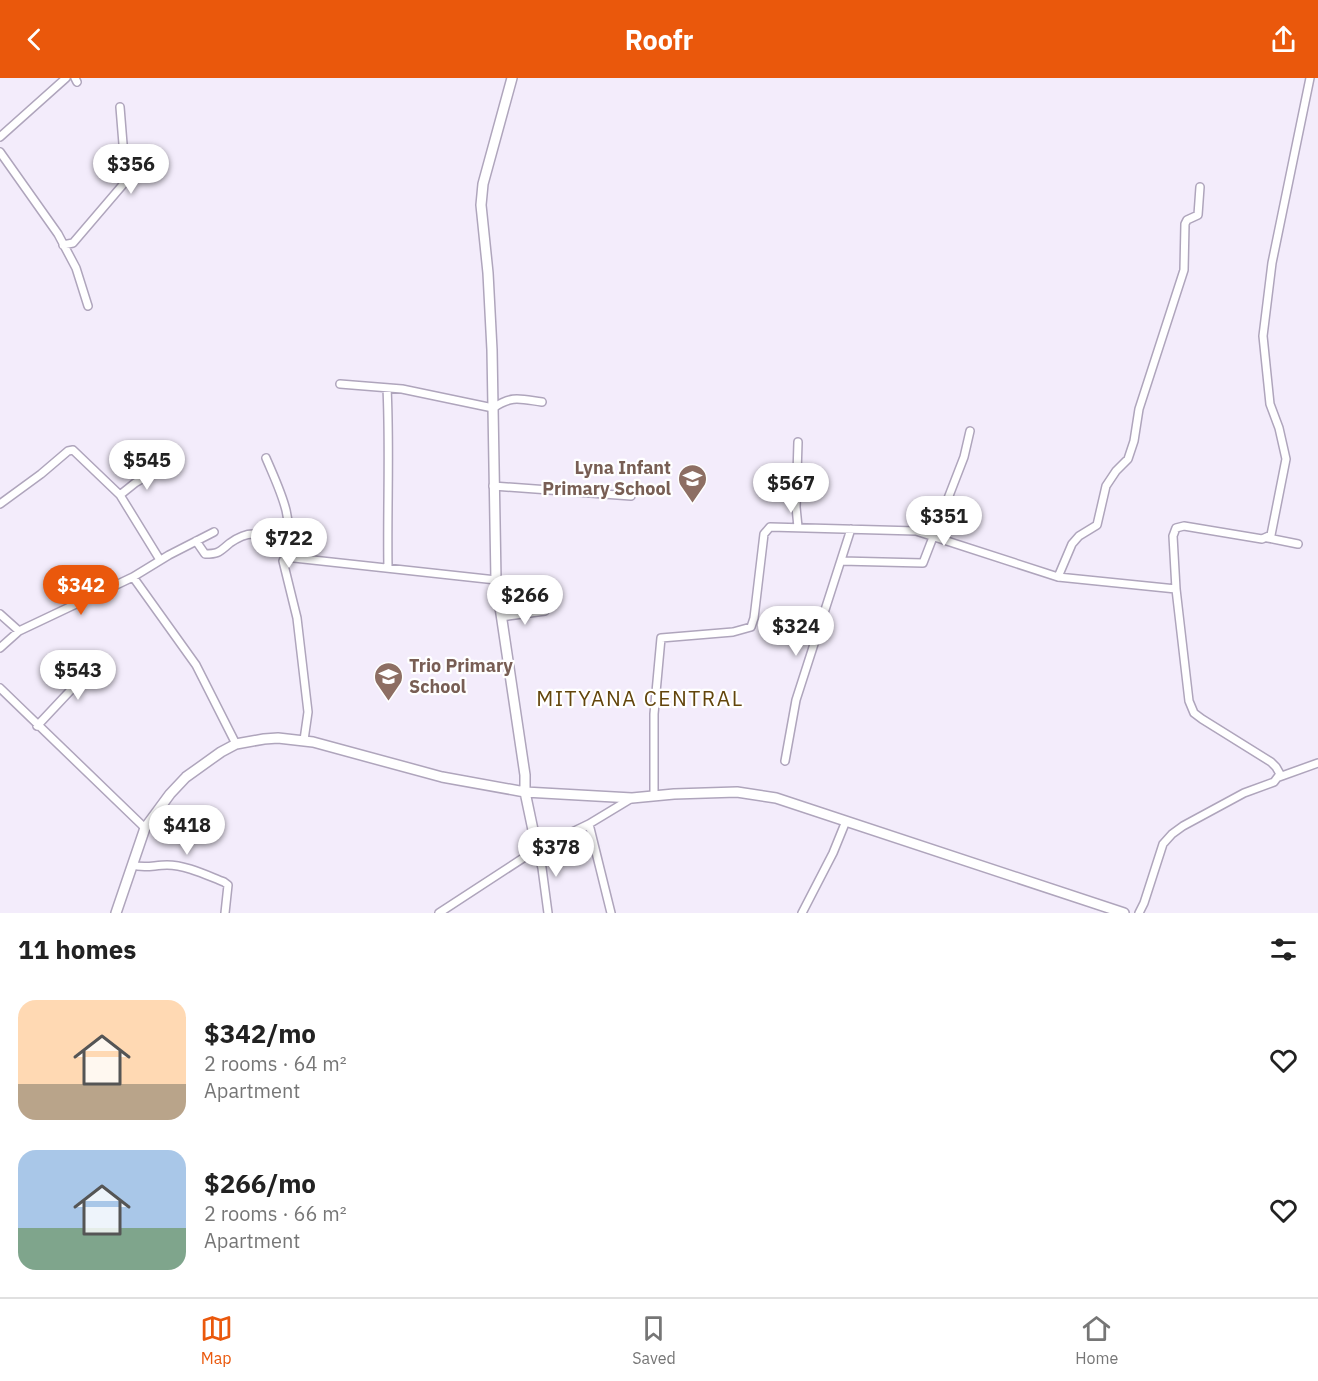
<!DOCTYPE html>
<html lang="en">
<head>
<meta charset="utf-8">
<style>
	:root { --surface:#fff; --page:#f2f2f2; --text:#222; --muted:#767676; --line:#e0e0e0; --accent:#ea580c }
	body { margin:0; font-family:"IBM Plex Sans",sans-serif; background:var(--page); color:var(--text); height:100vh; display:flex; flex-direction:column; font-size:22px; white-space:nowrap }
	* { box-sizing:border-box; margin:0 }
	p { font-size:20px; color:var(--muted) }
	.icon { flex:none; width:33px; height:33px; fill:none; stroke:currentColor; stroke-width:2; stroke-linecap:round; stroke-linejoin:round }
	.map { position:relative; height:835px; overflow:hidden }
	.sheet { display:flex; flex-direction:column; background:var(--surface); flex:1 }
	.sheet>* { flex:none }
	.price { position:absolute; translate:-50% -51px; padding:0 14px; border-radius:21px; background:#fff; color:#222; font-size:20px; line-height:39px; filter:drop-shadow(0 2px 3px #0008) }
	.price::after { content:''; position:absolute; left:50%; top:36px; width:18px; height:14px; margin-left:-9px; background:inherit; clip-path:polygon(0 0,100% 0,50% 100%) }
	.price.on { background:var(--accent); color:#fff }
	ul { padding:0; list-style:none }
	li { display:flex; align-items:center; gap:18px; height:150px; padding:0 18px }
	li span { display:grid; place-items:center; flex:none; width:168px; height:120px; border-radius:18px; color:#555 }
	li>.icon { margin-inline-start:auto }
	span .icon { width:72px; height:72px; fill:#fffc; stroke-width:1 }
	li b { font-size:26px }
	h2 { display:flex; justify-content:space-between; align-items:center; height:72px; padding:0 18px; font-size:26px }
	header { display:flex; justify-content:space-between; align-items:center; height:78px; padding:0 18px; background:var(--accent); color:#fff; font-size:27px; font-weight:700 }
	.tabs { display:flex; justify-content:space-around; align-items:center; height:84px; border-top:2px solid var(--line); background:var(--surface); font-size:16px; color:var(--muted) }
	.tabs a { display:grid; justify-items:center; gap:3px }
	.tabs .on { color:var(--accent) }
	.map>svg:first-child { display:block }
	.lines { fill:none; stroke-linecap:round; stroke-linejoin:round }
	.street-casing { stroke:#afa5bc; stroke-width:10 }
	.secondary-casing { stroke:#afa5bc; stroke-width:12 }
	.street { stroke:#fff; stroke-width:7 }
	.secondary { stroke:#fff; stroke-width:9 }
	.labels { text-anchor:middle; stroke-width:4.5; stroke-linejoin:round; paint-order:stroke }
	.education-label { font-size:18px; font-weight:bold; fill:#785e54; stroke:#fff; text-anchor:end }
	.quarter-label { font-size:21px; letter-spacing:1.5px; fill:#63450c; stroke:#fff }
</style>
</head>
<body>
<header><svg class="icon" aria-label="back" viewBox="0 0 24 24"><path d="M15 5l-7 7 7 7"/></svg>Roofr<svg class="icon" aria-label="share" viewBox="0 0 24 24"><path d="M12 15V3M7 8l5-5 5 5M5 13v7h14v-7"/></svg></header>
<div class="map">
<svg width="1318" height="835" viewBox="0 0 1318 835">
	<rect width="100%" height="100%" fill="#f3ecfb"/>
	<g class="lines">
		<defs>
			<path id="street" d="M75,0L77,4
				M0,59L66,0
				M0,74L58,156L76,190L88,228
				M63,167L73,165L126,103L120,29
				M340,306L402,311L493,330C512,317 520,321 542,324
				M387,310C390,370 387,430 388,490
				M493,408L631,418
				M120,417L135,405L159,391
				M0,426L41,396L68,373L73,372L120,417L160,482
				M798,449L796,429L798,364
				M1268,460L1298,466
				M196,463L205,476C219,476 219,474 230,465C257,446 267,460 287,478C295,441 280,413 266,380
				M841,483L923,485L964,379L970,353
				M133,499L196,587L236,666
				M1058,499L1072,466L1079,458L1097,447L1106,408L1116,393L1128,381L1134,363L1139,331L1184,192L1185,146L1187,142L1198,137L1200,109
				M0,536L19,553
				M501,539L545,533
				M0,570L19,553L133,499L169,477L214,454
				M0,610L145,750
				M37,648L100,581
				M304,662L308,634L297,540L283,483L285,479L496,502
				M785,683L796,622L851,451
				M1279,699L1318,685
				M654,718V636L661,560L733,554L751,549L754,540L764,456L770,449L916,453L1058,499L1176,511
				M589,746L611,835
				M537,771L542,790L548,835
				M132,787C145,791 154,787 167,787C186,787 206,797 224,804L228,807L225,835
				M439,835L537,771L589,746L632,720
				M802,835L833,775L846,743
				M1139,835L1144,825L1163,766L1172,756L1183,748L1244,715L1274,704L1280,696L1276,689L1271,684L1202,641L1194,635L1189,623L1176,511L1173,458L1176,450L1184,448L1262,461L1271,457L1286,381L1279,350L1270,326L1263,258L1272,185L1310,0"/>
			<path id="secondary" d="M512,0L483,106L481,127L488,195L492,272L496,502L525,697V714L537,771
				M116,835L145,750L170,716L186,699L221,674L236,666L264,661L278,660L313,664L442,699L525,714L632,720L674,716L737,714L776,720L1124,835"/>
		</defs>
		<!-- street casing -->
		<use href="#street" class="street-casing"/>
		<!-- secondary casing -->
		<use href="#secondary" class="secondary-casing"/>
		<!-- street -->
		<use href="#street" class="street"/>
		<!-- secondary -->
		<use href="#secondary" class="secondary"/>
	</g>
	<!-- icons -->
	<defs>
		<symbol id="school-pin" viewBox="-11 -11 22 30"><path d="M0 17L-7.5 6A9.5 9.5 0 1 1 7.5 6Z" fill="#8d6e63" stroke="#fff"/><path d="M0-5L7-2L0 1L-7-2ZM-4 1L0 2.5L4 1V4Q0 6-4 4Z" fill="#fff"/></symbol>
	</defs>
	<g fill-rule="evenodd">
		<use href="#school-pin" x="676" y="384" width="33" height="45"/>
		<use href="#school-pin" x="372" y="582" width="33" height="45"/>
	</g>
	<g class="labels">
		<!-- education labels -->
		<g class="education-label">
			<text x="671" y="396">Lyna Infant<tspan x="671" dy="21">Primary School</tspan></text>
			<text x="409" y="594" text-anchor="start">Trio Primary<tspan x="409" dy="21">School</tspan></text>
		</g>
		<!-- quarter labels -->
		<g class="quarter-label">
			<text x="640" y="628">MITYANA CENTRAL</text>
		</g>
	</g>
</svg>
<b class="price" style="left:131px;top:117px">$356</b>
<b class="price" style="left:147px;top:413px">$545</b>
<b class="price" style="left:791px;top:436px">$567</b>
<b class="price" style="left:944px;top:469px">$351</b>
<b class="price" style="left:289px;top:491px">$722</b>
<b class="price on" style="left:81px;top:538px">$342</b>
<b class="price" style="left:525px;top:548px">$266</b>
<b class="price" style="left:796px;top:579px">$324</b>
<b class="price" style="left:78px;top:623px">$543</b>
<b class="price" style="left:187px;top:778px">$418</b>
<b class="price" style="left:556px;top:800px">$378</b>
</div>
<section class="sheet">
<h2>11 homes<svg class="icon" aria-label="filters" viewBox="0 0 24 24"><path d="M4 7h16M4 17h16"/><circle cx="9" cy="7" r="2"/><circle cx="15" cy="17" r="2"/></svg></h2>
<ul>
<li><span style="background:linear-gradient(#ffd9b3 70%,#b9a48a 0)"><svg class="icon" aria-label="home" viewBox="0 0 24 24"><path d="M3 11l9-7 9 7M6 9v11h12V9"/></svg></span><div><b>$342/mo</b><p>2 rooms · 64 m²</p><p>Apartment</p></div><svg class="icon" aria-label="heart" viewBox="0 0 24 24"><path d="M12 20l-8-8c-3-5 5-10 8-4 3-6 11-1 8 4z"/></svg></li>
<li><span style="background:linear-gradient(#a9c7e8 65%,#7fa58c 0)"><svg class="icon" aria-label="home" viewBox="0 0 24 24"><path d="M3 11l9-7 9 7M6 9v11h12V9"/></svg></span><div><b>$266/mo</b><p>2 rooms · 66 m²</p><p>Apartment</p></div><svg class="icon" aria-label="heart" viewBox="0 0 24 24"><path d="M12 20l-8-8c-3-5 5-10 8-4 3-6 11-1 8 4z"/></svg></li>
</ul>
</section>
<nav class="tabs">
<a class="on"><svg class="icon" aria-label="map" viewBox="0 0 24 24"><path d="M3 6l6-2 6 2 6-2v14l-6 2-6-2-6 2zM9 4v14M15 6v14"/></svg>Map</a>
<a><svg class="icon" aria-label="saved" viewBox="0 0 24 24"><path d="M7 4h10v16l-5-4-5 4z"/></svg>Saved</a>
<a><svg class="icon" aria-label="home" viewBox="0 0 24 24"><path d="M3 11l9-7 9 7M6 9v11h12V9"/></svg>Home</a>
</nav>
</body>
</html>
